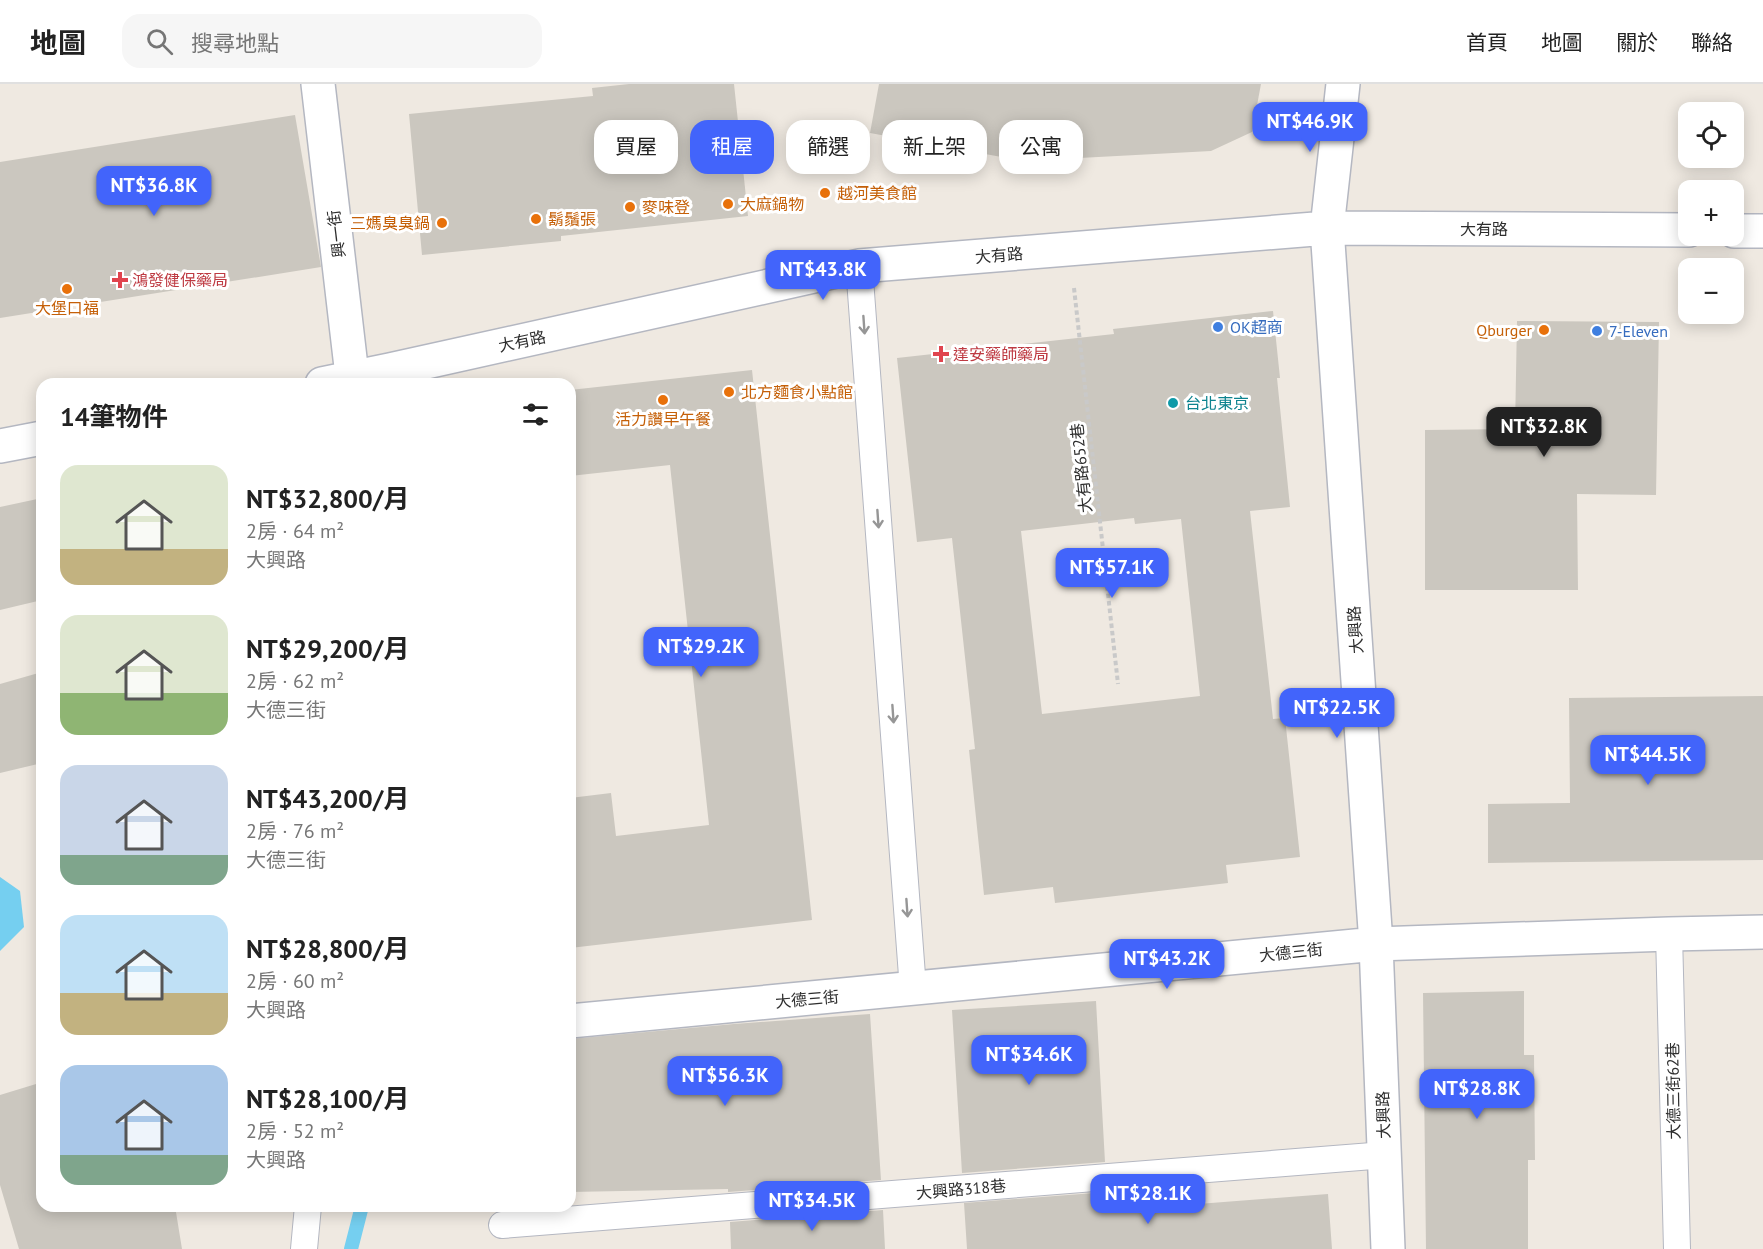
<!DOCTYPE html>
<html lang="zh-TW">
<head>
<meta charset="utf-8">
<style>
	:root { --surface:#fff; --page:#f6f6f6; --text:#222; --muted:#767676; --line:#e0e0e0; --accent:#4264fb }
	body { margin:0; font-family:"PT Sans","Noto Sans TC",sans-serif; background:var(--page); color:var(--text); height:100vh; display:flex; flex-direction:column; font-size:22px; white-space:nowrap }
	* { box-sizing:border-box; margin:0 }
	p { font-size:20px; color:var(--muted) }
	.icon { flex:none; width:33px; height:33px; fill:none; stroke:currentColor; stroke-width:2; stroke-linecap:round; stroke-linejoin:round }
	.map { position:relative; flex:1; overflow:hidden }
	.drawer { position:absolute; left:36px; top:294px; width:540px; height:834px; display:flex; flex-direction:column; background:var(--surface); border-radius:18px; box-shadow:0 3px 15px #0003 }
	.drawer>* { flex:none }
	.guide { position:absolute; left:594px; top:36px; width:570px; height:54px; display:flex; gap:12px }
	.fabs { position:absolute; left:1678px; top:18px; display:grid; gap:12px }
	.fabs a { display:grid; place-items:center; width:66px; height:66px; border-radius:12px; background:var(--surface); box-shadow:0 3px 15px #0003; font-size:30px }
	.price { position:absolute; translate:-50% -51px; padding:0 14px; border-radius:12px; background:var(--accent); color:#fff; font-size:20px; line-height:39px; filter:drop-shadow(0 2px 3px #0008) }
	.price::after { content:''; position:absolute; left:50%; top:36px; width:18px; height:14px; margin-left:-9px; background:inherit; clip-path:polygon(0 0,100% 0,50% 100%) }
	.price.on { background:#222; color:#fff }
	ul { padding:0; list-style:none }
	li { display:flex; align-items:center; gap:18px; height:150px; padding:0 24px }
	li span { display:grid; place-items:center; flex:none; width:168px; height:120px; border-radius:18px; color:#555 }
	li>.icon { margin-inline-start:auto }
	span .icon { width:72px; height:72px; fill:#fffc; stroke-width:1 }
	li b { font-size:26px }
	h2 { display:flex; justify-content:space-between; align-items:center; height:72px; padding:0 24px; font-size:26px }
	.tag { padding:0 21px; border-radius:18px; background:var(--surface); box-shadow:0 3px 15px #0003; font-size:21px; line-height:54px }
	.tag.on { background:var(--accent); color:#fff }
	header { display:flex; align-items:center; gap:36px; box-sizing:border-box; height:84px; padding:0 30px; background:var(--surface); border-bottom:2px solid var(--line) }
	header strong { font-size:28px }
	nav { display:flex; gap:33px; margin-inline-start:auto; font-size:21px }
	.search { width:420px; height:54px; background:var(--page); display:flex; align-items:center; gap:15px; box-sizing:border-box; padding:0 21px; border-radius:18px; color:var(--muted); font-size:22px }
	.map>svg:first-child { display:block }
	.water { fill:#75cff0 }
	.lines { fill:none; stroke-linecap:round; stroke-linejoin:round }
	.stream { stroke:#75cff0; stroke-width:14 }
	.building { fill:#cbc7bf; fill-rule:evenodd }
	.lane-casing { stroke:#b4b7c1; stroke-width:28 }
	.street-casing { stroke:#b4b7c1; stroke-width:36 }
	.path { stroke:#c9c9c9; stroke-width:4; stroke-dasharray:4.5 3; stroke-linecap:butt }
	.lane { stroke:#fff; stroke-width:26 }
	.street { stroke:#fff; stroke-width:33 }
	.oneway { stroke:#969696 }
	.food-dot { fill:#e8710a; stroke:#fff; stroke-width:2 }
	.health-dot { fill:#e0444e; stroke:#fff; stroke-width:2 }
	.shop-dot { fill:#3f7fe0; stroke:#fff; stroke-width:2 }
	.culture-dot { fill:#0f9aa8; stroke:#fff; stroke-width:2 }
	.labels { text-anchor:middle; stroke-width:6; stroke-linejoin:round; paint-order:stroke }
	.food-label { font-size:16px; fill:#c56008; stroke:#fff; text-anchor:start }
	.street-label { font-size:16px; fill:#2e2e2e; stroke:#fff }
	.health-label { font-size:16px; fill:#be3a42; stroke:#fff; text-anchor:start }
	.shop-label { font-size:16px; fill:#366cbe; stroke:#fff; text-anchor:start }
	.culture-label { font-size:16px; fill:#0d838f; stroke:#fff; text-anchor:start }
</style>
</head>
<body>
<header>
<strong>地圖</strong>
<div class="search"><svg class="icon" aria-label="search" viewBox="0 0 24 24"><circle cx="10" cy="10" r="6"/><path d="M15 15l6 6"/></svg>搜尋地點</div>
<nav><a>首頁</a><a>地圖</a><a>關於</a><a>聯絡</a></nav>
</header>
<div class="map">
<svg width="1763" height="1165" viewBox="0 0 1763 1165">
	<rect width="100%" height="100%" fill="#efe9e1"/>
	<!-- water -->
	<path class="water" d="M0,793L20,807L24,843L0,867Z"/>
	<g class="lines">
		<!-- stream -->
		<path class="stream" d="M351,1165L362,1122"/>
	</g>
	<!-- building -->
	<path class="building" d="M629,0H734L748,132L561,152V157L422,171L409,30L593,12L592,4Z
		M879,0H1261L1252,48L1211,67L1023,77L870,49Z
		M295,31L321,183L0,234V78Z
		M1273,227L1280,294H1277L1290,423L1250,427L1273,635L1285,634L1300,773L1226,781L1228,799L1055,819L1053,803L984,811L969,666L975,665L952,454L917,458L897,274L1114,250L1113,245ZM1134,434L1135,440L1181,435L1200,612L1042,630L1021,447Z
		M1517,237L1659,238L1656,411L1577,410L1578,506H1425V346L1515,345Z
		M752,286L812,836L570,864V714L611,709L616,752L709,741L670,381L570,392V306Z
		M42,414V516L0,526V423Z
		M42,588V679L0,689V600Z
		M1763,612V776L1488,779V720L1570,719L1569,614Z
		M1524,907V971H1534L1535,1076H1528V1165H1426L1423,909Z
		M1096,917L1105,1078L962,1089L952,926Z
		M870,930L881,1096L728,1108V1105L570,1108V955L734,940Z
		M36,1000L42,1021V1122H175L182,1165H19L0,1101V1011Z
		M1107,1108L1108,1127L1328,1110L1332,1165H967L964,1119Z
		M883,1126L885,1165H731L730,1138Z"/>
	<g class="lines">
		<defs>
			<path id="lane" d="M859,182L913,905
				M1669,850L1677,1165
				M502,1141L1385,1071
				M304,1165L308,1122"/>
			<path id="street" d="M318,0L353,300
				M1343,0L1327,144L1376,860L1388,1165
				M1734,147H1763
				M322,300L390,286L859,182L1327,144L1689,146
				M0,362L42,354
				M570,937L1376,860L1669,850L1763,848"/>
		</defs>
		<!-- lane casing -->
		<use href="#lane" class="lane-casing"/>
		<!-- street casing -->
		<use href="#street" class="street-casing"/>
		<!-- path -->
		<path class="path" d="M1074,204L1118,600"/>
		<!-- lane -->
		<use href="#lane" class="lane"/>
		<!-- street -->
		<use href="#street" class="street"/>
	</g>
	<!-- one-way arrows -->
	<defs><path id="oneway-shaft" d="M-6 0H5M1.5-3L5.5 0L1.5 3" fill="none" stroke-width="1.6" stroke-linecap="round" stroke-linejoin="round" transform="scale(1.5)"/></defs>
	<g class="oneway">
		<use href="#oneway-shaft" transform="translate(864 241) rotate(86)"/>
		<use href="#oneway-shaft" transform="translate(878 435) rotate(86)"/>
		<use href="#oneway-shaft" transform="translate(893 630) rotate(86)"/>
		<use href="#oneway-shaft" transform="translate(907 824) rotate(86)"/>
	</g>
	<!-- markers -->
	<g class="food-dot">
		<circle cx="825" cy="109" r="6"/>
		<circle cx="728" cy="120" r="6"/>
		<circle cx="630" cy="123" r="6"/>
		<circle cx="536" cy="135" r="6"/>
		<circle cx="442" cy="139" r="6"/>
		<circle cx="67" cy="205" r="6"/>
		<circle cx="1544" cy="246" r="6"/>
		<circle cx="729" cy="308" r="6"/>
		<circle cx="663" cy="316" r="6"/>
	</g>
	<g class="health-dot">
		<path d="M117 187h6v6h6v6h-6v6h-6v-6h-6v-6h6z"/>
		<path d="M938 261h6v6h6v6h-6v6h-6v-6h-6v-6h6z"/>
	</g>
	<g class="shop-dot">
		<circle cx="1218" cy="243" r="6"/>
		<circle cx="1597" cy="247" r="6"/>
	</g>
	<circle class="culture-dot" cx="1173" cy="319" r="6"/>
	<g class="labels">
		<!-- food labels -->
		<g class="food-label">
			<text x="837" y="115">越河美食館</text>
			<text x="740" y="126">大麻鍋物</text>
			<text x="642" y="129">麥味登</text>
			<text x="548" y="141">鬍鬚張</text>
			<text x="430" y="145" text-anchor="end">三媽臭臭鍋</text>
			<text x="67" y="230" text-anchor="middle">大堡口福</text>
			<text x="1532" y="252" text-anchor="end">Qburger</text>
			<text x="741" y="314">北方麵食小點館</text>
			<text x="663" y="341" text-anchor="middle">活力讚早午餐</text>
		</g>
		<!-- street labels -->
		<g class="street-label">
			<text x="1484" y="151">大有路</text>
			<text transform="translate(336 150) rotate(-97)" y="6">興一街</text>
			<text transform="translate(999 171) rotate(-5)" y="6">大有路</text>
			<text transform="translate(522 257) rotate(-12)" y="6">大有路</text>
			<text transform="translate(1081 384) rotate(-96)" y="6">大有路652巷</text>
			<text transform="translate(1355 546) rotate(-94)" y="6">大興路</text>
			<text transform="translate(1291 868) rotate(-6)" y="6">大德三街</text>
			<text transform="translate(807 915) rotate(-5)" y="6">大德三街</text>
			<text transform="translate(1673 1007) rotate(-91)" y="6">大德三街62巷</text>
			<text transform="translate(1383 1031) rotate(-92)" y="6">大興路</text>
			<text transform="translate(961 1105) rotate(-5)" y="6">大興路318巷</text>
		</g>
		<!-- health labels -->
		<g class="health-label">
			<text x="132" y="202">鴻發健保藥局</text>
			<text x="953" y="276">達安藥師藥局</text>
		</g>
		<!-- shop labels -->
		<g class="shop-label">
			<text x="1230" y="249">OK超商</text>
			<text x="1609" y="253">7-Eleven</text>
		</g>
		<!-- culture labels -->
		<g class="culture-label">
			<text x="1185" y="325">台北東京</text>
		</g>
	</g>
</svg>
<div class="fabs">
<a><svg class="icon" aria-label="locate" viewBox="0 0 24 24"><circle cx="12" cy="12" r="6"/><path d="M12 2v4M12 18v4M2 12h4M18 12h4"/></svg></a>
<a>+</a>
<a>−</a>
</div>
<b class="price" style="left:1310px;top:69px">NT$46.9K</b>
<b class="price" style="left:154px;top:133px">NT$36.8K</b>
<b class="price" style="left:823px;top:217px">NT$43.8K</b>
<b class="price on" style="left:1544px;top:374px">NT$32.8K</b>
<b class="price" style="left:1112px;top:515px">NT$57.1K</b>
<b class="price" style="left:701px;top:594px">NT$29.2K</b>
<b class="price" style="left:1337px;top:655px">NT$22.5K</b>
<b class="price" style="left:1648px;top:702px">NT$44.5K</b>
<b class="price" style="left:1167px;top:906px">NT$43.2K</b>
<b class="price" style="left:1029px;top:1002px">NT$34.6K</b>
<b class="price" style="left:725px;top:1023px">NT$56.3K</b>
<b class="price" style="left:1477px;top:1036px">NT$28.8K</b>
<b class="price" style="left:1148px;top:1141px">NT$28.1K</b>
<b class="price" style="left:812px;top:1148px">NT$34.5K</b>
<div class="guide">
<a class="tag">買屋</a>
<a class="tag on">租屋</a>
<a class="tag">篩選</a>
<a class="tag">新上架</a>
<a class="tag">公寓</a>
</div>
<section class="drawer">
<h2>14筆物件<svg class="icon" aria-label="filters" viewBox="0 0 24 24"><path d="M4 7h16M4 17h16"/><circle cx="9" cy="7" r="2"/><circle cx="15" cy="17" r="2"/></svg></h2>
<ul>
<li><span style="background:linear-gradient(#dfe7d0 70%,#c2b280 0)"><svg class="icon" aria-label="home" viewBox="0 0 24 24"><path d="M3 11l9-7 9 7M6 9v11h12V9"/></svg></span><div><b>NT$32,800/月</b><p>2房 · 64 m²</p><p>大興路</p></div></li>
<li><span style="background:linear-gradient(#dfe7d0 65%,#8fb573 0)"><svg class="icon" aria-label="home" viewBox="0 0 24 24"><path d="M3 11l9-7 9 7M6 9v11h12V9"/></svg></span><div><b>NT$29,200/月</b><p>2房 · 62 m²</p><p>大德三街</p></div></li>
<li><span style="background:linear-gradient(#c9d6e8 75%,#7fa58c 0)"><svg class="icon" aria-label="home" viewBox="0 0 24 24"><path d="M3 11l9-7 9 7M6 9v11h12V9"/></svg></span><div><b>NT$43,200/月</b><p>2房 · 76 m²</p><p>大德三街</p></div></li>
<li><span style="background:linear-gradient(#bfe0f5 65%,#c2b280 0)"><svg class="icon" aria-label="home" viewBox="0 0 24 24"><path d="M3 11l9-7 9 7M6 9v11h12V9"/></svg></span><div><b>NT$28,800/月</b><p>2房 · 60 m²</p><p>大興路</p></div></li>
<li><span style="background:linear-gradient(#a9c7e8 75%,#7fa58c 0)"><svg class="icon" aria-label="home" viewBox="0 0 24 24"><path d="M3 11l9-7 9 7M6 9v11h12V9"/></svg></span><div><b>NT$28,100/月</b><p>2房 · 52 m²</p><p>大興路</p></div></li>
</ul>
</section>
</div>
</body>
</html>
